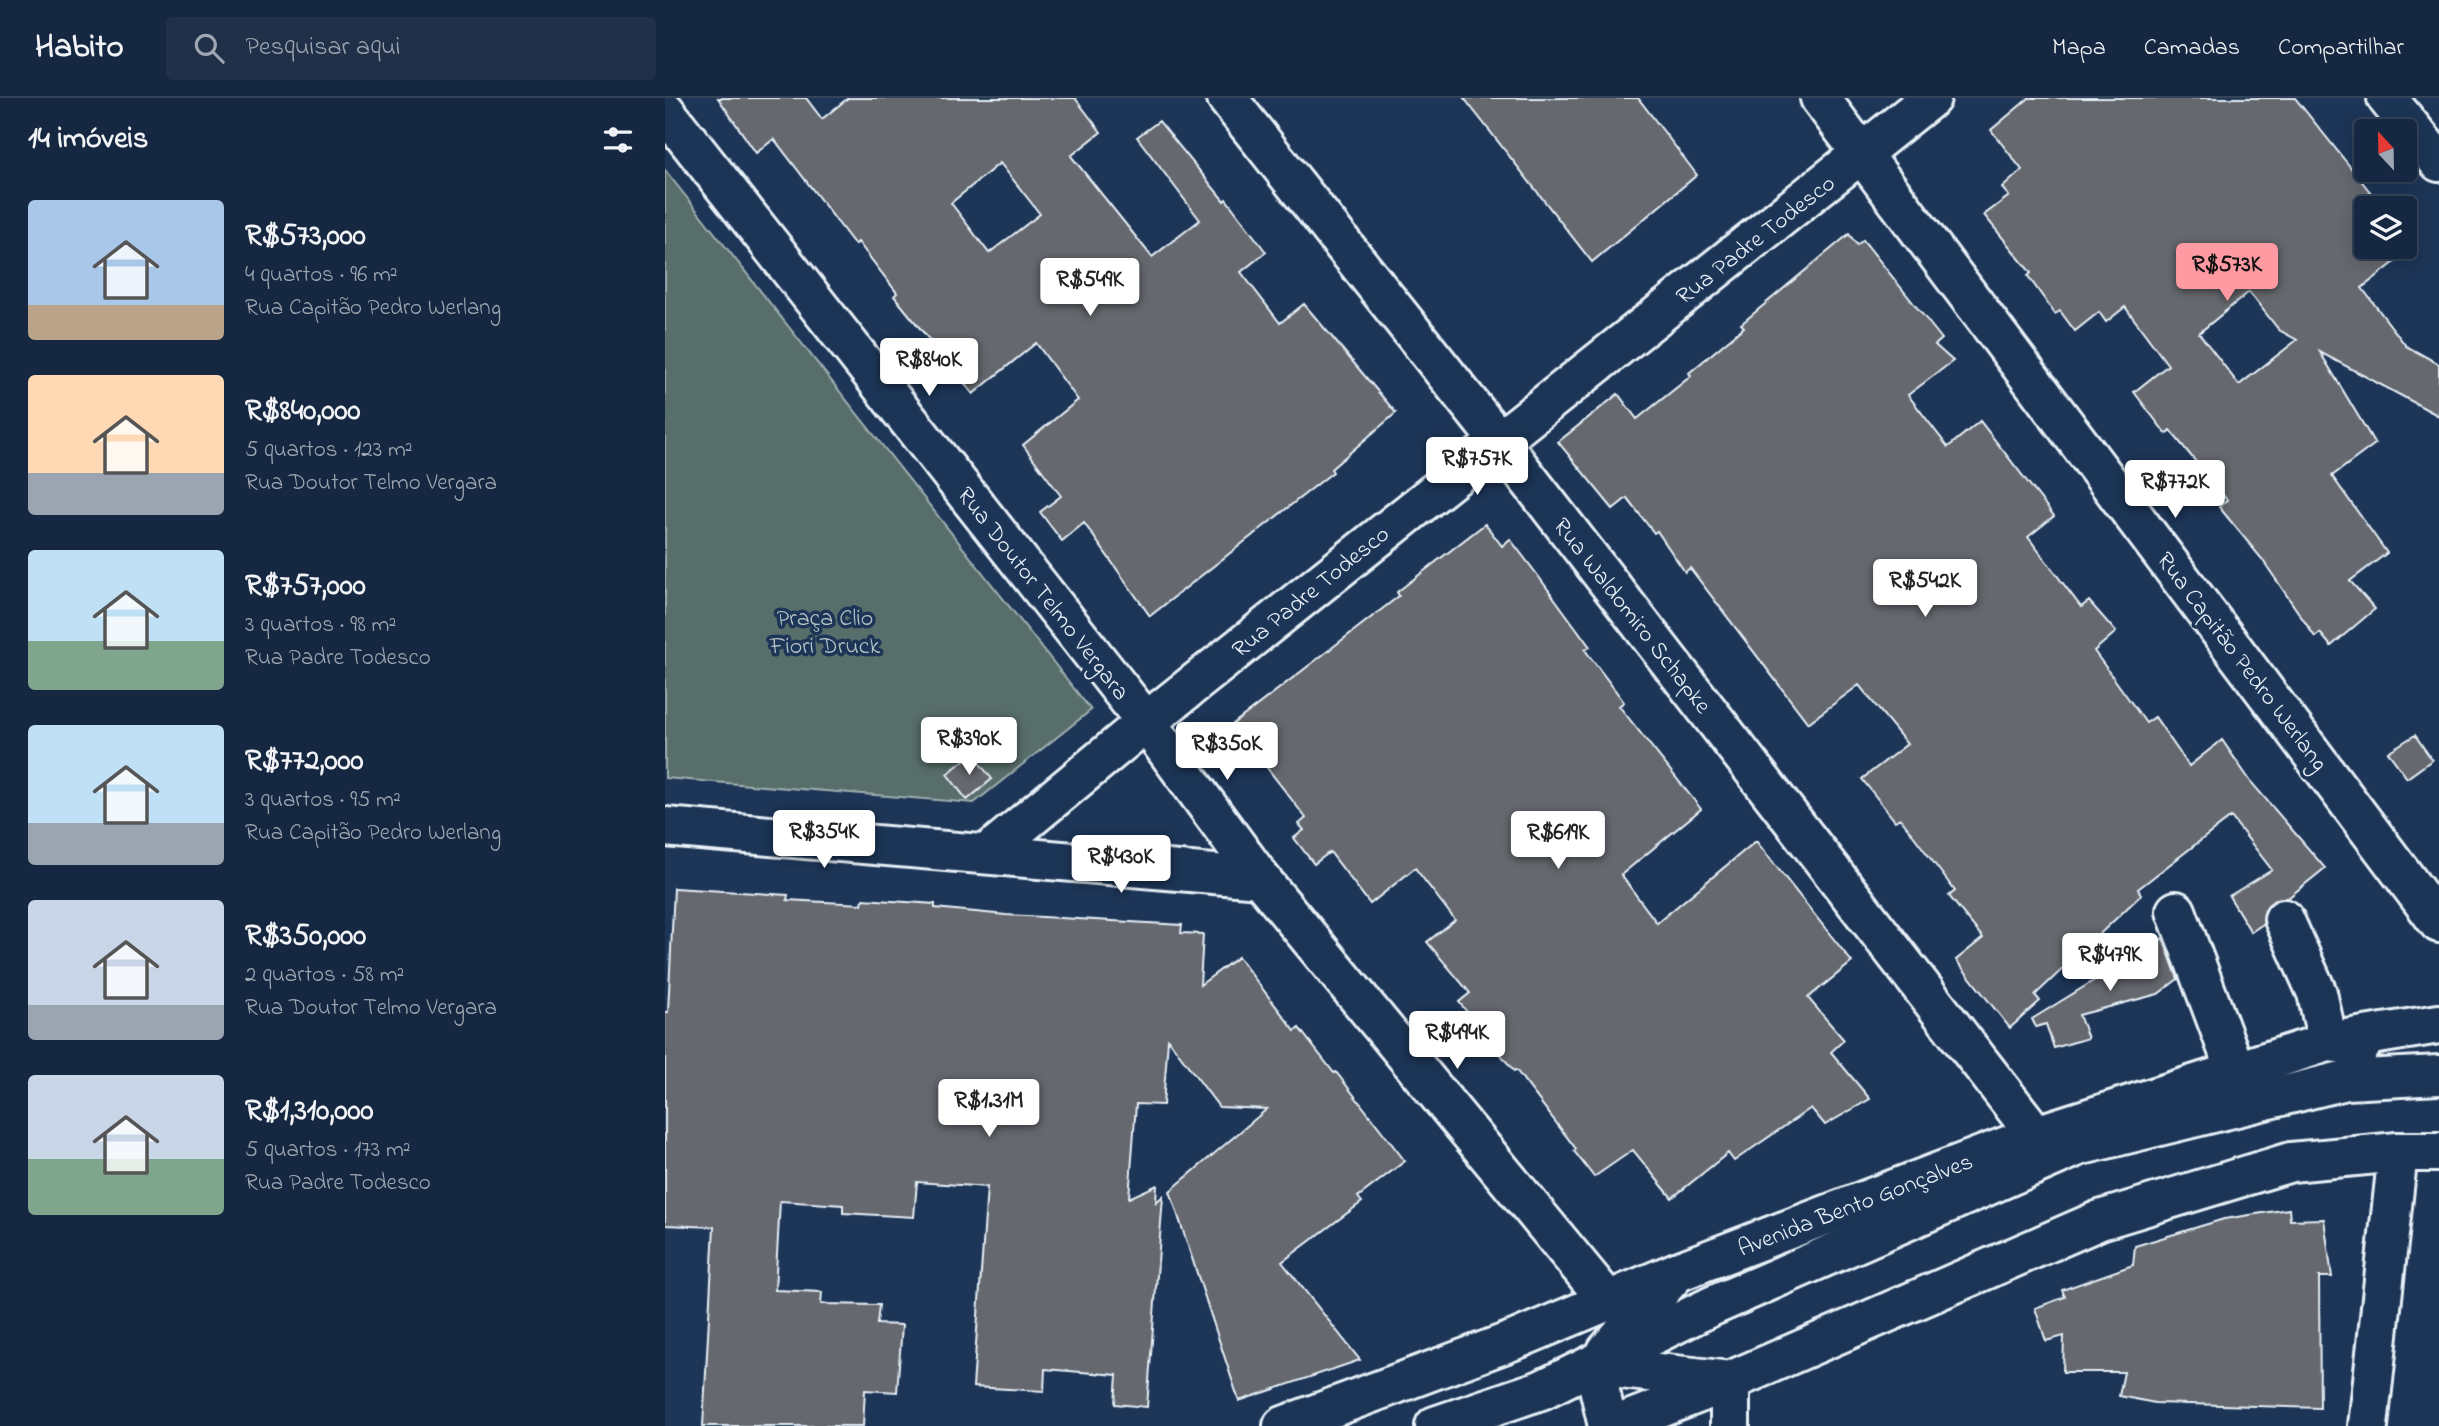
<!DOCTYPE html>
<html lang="pt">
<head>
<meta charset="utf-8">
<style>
	:root { --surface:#162841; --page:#1f3048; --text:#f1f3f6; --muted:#9ea6b1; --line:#35445a; --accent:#ff9aa2 }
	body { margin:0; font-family:"Indie Flower",sans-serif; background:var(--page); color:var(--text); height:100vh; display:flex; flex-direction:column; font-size:26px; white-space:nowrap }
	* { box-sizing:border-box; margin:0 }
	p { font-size:23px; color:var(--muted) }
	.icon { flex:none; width:38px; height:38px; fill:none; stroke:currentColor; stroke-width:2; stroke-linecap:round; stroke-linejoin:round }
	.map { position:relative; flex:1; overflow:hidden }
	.sheet { display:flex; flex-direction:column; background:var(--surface); width:665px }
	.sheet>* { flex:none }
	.needle { width:46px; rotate:338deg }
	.tools { position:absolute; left:1689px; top:21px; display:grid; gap:14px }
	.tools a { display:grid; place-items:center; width:63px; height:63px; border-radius:7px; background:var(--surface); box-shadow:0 4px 18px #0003,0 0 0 2px var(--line); font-size:35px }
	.price { position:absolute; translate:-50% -60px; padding:0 16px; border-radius:7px; background:#fff; color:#222; font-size:23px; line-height:46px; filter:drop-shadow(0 2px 4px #0008) }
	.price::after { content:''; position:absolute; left:50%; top:42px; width:21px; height:16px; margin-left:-10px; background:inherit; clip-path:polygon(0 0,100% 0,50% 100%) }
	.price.current { background:var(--accent); color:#111 }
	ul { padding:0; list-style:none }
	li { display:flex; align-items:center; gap:21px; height:175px; padding:0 28px }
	li span { display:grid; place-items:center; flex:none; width:196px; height:140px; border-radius:7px; color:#555 }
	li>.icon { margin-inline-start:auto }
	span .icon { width:84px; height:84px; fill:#fffc; stroke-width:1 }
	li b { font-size:30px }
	h2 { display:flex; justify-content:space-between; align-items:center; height:84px; padding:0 28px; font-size:30px }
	header { display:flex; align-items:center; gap:42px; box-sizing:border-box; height:98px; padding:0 35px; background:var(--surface); border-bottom:2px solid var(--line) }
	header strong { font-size:33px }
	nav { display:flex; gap:38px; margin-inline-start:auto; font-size:24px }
	.search { width:490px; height:63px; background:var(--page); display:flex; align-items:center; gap:18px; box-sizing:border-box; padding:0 24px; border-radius:7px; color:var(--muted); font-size:26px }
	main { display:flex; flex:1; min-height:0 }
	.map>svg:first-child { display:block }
	.green { fill:#586e6a; stroke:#a0b0b1; stroke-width:2 }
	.building { fill:#65676e; stroke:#e8f1f8; stroke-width:2; fill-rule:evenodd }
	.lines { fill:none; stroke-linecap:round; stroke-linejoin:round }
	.minor-casing { stroke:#e8f1f8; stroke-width:44 }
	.major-casing { stroke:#e8f1f8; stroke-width:44 }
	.minor { stroke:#1d3557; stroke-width:38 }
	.major { stroke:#1d3557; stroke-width:38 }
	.labels { text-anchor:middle; stroke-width:7; stroke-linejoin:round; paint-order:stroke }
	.street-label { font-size:24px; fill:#e8f1f8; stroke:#1d3557 }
	.park-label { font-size:24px; fill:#b6c3c6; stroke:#1d3557 }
</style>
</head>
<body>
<header>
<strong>Habito</strong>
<div class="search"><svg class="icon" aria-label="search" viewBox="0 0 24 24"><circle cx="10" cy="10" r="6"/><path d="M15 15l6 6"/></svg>Pesquisar aqui</div>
<nav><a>Mapa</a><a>Camadas</a><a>Compartilhar</a></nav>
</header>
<main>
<section class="sheet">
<h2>14 imóveis<svg class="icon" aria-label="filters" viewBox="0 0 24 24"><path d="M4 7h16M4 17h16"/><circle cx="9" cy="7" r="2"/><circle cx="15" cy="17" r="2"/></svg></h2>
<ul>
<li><span style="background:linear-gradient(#a9c7e8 75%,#b9a48a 0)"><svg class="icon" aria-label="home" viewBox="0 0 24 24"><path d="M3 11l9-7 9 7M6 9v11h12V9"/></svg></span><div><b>R$573,000</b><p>4 quartos · 96 m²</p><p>Rua Capitão Pedro Werlang</p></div></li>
<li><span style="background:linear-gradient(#ffd9b3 70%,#9aa5b1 0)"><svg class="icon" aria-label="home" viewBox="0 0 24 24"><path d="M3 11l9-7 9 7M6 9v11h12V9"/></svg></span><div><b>R$840,000</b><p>5 quartos · 123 m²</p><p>Rua Doutor Telmo Vergara</p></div></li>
<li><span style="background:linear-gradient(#bfe0f5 65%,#7fa58c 0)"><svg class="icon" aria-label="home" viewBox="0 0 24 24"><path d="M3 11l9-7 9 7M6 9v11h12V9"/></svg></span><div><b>R$757,000</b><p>3 quartos · 98 m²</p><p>Rua Padre Todesco</p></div></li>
<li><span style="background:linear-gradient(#bfe0f5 70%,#9aa5b1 0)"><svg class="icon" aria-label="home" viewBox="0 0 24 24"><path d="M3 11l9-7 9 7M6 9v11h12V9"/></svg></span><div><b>R$772,000</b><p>3 quartos · 95 m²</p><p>Rua Capitão Pedro Werlang</p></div></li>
<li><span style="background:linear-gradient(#c9d6e8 75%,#9aa5b1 0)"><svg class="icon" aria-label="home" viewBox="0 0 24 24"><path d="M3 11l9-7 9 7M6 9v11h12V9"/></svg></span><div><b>R$350,000</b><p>2 quartos · 58 m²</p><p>Rua Doutor Telmo Vergara</p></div></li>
<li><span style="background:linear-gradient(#c9d6e8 60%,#7fa58c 0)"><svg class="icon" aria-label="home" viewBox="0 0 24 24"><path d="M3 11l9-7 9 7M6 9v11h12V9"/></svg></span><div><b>R$1,310,000</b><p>5 quartos · 173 m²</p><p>Rua Padre Todesco</p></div></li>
</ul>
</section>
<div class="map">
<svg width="1774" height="1328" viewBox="0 0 1774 1328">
	<rect width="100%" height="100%" fill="#1d3557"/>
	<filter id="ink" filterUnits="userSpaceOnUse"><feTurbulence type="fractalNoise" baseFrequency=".0143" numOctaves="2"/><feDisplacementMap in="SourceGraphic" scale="14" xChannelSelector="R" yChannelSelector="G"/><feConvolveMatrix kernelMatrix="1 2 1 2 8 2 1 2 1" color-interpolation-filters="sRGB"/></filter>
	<g filter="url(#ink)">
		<!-- green -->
		<path class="green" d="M0,72L426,612L309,705L0,680Z"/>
		<!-- building -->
		<path class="building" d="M53,0H141L157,21L183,0H410L436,34L406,58L487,159L535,122L472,39L494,23L559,103L561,101L601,154L576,174L615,225L639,206L731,315L666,371L668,374L485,518L419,425L397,443L375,414L396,398L358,347L413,302L371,245L308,296L229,198L232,195L193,144L190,147L109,41L91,55ZM335,65L375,116L324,155L286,105Z
			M799,0H973L1032,77L927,164Z
			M1364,0H1630L1718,110H1701V149H1740V137L1749,149L1697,190L1741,248L1774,266V318L1655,254L1710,346L1667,378L1722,455L1685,483L1710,511L1666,548L1655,535L1650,539L1597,461L1554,409L1562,402L1505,332L1501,336L1469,294L1503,267L1460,209L1441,224L1434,214L1410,233L1395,213L1390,216L1363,178L1366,175L1319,117L1344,98L1337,90L1357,72L1326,32ZM1584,194L1614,232L1632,242L1574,287L1534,235Z
			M1184,136L1192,147L1198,142L1277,241L1270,247L1288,263L1243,297L1283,349L1315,323L1389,418L1363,439L1416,509L1424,503L1451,534L1429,553L1481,625L1490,619L1524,668L1557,642L1586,684L1660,770L1623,800L1611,801L1602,808L1598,826L1586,834L1564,798L1607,772L1566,719L1473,791L1476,797L1370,897L1375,903L1345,930L1291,862L1318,840L1284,798L1290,793L1235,720L1230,723L1197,681L1242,646L1194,587L1143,625L1025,470L1020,474L992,433L989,435L962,400L948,411L893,344L953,296L972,321L1026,278L1024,275L1079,229L1076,226Z
			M820,426L837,448L845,441L871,475L925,549L920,552L959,604L954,608L1036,711L956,777L992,825L1091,743L1187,864L1143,900L1179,942L1166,954L1205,1001L1160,1027L1146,1010L1069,1063L1063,1055L1007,1100L968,1052L929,1079L909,1053L911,1051L851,972L849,973L794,904L805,895L762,844L790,822L750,770L705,806L665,754L649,766L629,740L639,732L634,726L641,720L568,626L734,498L732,494Z
			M1750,637L1767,662L1742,680L1723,654Z
			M307,656L327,681L302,702L282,676Z
			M9,790L123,797L122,802L197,806L198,801L270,806V810L341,817L517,827L516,835L538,836L535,887L573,859L630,933L634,930L669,975L671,974L740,1063L693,1099L697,1104L617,1164L695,1262L574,1303L505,1093L602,1011L554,1009L503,941L498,1007L471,1006L464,1100L492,1087L491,1104L498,1098L482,1309L450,1306L452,1277L380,1271L379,1293L308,1289L322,1089L252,1084L249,1119L178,1115V1107L115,1103L110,1192L157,1194L156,1206L214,1207L212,1226L237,1227L232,1294L200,1292L198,1328H38L49,1129L0,1127V914H3Z
			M1498,840L1513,881L1493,896L1414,917L1423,940L1389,950L1381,926L1371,929L1367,921Z
			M1624,1111L1625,1122L1659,1121L1667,1179H1654L1655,1310L1490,1305L1454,1298L1459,1274H1398L1399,1238L1381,1243L1370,1210L1400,1199L1397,1192L1468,1167L1470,1148L1559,1121Z"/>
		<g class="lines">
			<defs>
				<path id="minor" d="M562,0L834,343L1371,1037
					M1155,0L1774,825
					M1722,0L1774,64
					M0,13L481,624L595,780L944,1204
					M0,729L595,780
					M323,755L481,624L1266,0
					M1511,813L1571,974
					M1619,821L1652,895L1663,944L1696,948
					M942,1253L1012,1174
					M929,1268L1065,1283V1328
					M929,1268L943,1328
					M770,1328L876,1292L1045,1209L1413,1048L1681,982L1774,977
					M1703,1328L1733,1054"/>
				<path id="major" d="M618,1328L852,1241L1012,1174L1371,1037L1663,944L1774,926
					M949,1328L1065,1283L1435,1122L1626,1064L1733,1054H1774"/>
			</defs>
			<!-- minor casing -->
			<use href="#minor" class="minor-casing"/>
			<!-- major casing -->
			<use href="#major" class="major-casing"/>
			<!-- minor -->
			<use href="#minor" class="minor"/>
			<!-- major -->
			<use href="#major" class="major"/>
		</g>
	</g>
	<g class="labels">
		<!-- street labels -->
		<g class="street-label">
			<text transform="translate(1090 141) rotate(-38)" y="8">Rua Padre Todesco</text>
			<text transform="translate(645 493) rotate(-39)" y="8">Rua Padre Todesco</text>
			<text transform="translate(379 495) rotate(52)" y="8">Rua Doutor Telmo Vergara</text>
			<text transform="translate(968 517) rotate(52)" y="8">Rua Waldomiro Schapke</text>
			<text transform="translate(1578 563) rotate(53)" y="8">Rua Capitão Pedro Werlang</text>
			<text transform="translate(1190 1106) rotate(-21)" y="8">Avenida Bento Gonçalves</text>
		</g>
		<!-- park labels -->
		<g class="park-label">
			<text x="160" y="527">Praça Clio<tspan x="160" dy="28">Fiori Druck</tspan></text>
		</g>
	</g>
</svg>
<div class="tools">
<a><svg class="needle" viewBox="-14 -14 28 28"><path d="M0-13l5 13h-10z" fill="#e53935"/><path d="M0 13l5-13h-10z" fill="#9ea6b1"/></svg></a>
<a><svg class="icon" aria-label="layers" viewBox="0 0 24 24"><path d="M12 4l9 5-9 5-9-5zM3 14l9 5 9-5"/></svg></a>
</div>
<b class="price current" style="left:1562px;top:205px">R$573K</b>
<b class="price" style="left:425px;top:220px">R$549K</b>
<b class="price" style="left:264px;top:300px">R$840K</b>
<b class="price" style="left:812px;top:399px">R$757K</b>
<b class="price" style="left:1510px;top:422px">R$772K</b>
<b class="price" style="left:1260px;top:521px">R$542K</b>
<b class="price" style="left:304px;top:679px">R$390K</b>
<b class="price" style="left:562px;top:684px">R$350K</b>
<b class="price" style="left:159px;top:772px">R$354K</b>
<b class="price" style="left:893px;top:773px">R$619K</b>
<b class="price" style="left:456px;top:797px">R$430K</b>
<b class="price" style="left:1445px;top:895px">R$479K</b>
<b class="price" style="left:792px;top:973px">R$494K</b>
<b class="price" style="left:324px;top:1041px">R$1.31M</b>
</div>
</main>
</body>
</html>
